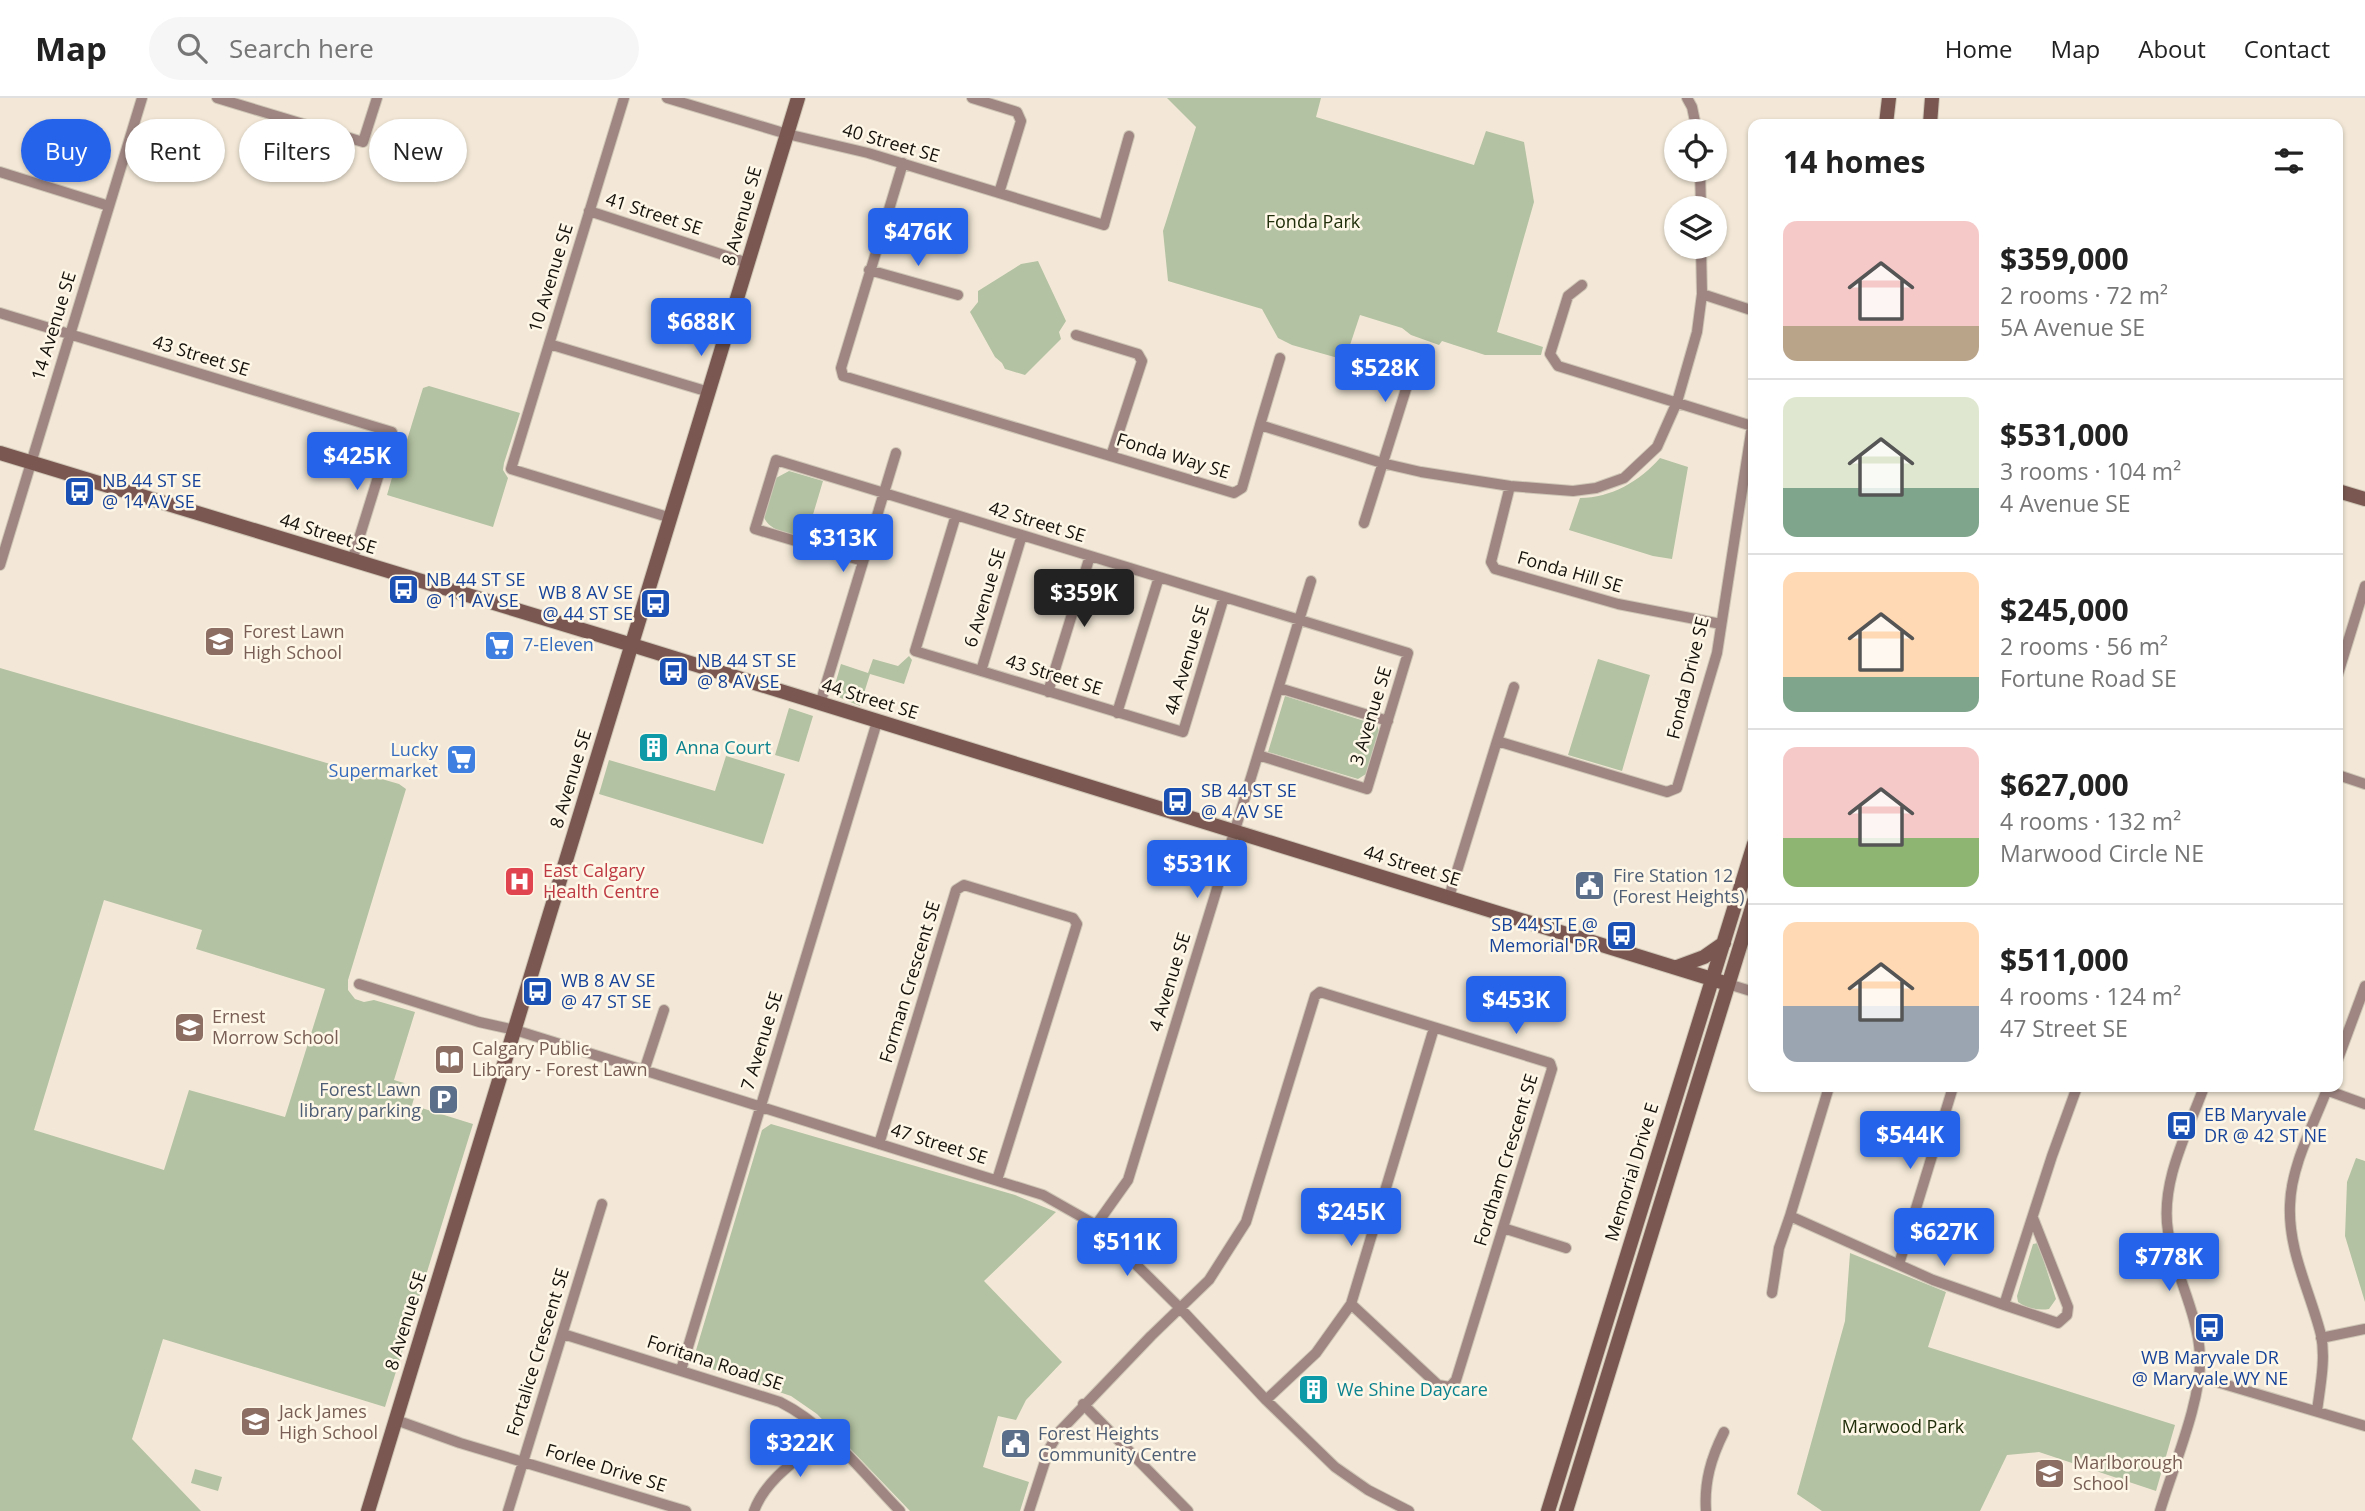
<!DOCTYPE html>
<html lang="en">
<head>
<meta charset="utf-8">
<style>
	:root { --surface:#fff; --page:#f6f6f6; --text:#222; --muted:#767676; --line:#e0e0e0; --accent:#2563eb }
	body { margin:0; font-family:"Open Sans",sans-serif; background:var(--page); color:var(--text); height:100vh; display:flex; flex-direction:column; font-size:26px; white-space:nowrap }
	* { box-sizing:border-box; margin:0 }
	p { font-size:23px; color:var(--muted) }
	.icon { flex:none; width:38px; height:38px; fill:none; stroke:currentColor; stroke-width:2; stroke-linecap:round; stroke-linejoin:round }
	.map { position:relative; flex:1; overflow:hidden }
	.drawer { position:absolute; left:1748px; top:21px; width:595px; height:973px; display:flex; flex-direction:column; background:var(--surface); border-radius:14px; box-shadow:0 2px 5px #0004 }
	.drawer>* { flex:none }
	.top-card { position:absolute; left:21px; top:21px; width:665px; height:63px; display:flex; gap:14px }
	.controls { position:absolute; left:1664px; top:21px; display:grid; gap:14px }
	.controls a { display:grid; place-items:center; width:63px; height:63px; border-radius:50%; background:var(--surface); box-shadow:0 2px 5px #0004; font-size:35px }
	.price { position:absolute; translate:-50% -60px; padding:0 16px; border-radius:7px; background:var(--accent); color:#fff; font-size:23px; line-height:46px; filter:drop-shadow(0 2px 4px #0008) }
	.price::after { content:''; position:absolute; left:50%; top:42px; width:21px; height:16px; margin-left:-10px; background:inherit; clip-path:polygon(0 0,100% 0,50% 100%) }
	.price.current { background:#222; color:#fff }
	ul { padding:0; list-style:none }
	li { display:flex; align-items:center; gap:21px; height:175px; padding:0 35px }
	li+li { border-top:2px solid var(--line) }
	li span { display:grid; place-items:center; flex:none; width:196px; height:140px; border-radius:14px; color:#555 }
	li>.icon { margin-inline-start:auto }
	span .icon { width:84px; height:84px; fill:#fffc; stroke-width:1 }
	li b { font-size:30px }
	h2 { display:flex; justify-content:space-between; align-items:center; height:84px; padding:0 35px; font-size:30px }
	.tag { padding:0 24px; border-radius:32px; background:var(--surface); box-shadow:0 2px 5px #0004; font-size:24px; line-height:63px }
	.tag.current { background:var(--accent); color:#fff }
	header { display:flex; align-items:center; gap:42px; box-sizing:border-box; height:98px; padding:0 35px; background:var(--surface); border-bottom:2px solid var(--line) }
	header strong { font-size:33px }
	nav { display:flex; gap:38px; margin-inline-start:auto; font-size:24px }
	.search { width:490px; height:63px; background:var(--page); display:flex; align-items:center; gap:18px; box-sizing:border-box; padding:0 24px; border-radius:38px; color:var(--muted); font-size:26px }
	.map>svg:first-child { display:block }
	.green { fill:#b3c2a2; fill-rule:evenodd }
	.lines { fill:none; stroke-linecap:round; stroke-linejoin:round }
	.street-casing { stroke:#cfc6b6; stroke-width:12 }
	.secondary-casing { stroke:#cfc6b6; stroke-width:16 }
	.street { stroke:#9f8682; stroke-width:10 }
	.secondary { stroke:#7a5851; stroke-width:14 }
	.labels { text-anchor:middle; stroke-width:5; stroke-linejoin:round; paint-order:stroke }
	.street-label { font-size:18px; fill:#14110b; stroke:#fef6e7 }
	.park-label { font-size:18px; fill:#212f0a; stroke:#fef6e7 }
	.transit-label { font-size:18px; fill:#164399; stroke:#fef6e7; text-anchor:start }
	.education-label { font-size:18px; fill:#785e54; stroke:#fef6e7; text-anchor:start }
	.shop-label { font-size:18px; fill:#366cbe; stroke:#fef6e7; text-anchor:start }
	.culture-label { font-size:18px; fill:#0d838f; stroke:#fef6e7; text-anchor:start }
	.health-label { font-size:18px; fill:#be3a42; stroke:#fef6e7; text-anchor:start }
	.service-label { font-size:18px; fill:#4e5e75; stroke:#fef6e7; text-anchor:start }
</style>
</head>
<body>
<header>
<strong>Map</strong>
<div class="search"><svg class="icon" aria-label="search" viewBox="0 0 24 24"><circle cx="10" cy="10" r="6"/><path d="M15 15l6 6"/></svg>Search here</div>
<nav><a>Home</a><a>Map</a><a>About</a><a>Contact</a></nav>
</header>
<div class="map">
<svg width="2365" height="1413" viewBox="0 0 2365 1413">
	<rect width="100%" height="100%" fill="#f3e8d7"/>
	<!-- green -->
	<path class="green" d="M1167,0H1321L1316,19L1474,67L1486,33L1524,44L1534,104L1497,234L1543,249L1541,257H1485L1442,243L1439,247L1411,237L1402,230L1360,217L1345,262L1292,247L1278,240L1262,211L1168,183L1163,133L1196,29Z
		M1038,163L1066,223L1059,234L1061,241L1025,277L1005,271L1002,265L995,259L970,214L978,204V193L1021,166Z
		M429,288L520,315L504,365L503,372L508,380L493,429L387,397L402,345L407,342L423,290Z
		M1660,360L1688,369L1672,461L1653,458L1569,432L1580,400C1611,400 1640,383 1660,360Z
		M789,373L823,383L806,440C793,436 769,434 764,419L776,380Z
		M909,558L912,562L904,586L870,576L860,608L836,598L834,590L841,566L868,575L873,561L898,568Z
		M1598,561L1650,577L1622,673L1568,657Z
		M0,570L399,686L406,691L348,882V892L355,901L364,904L374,902L415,914L394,982L404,985L414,1000L412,1007L473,1026L385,1309L163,1241L132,1341L201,1413H0ZM104,802L202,832L196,851L325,891L285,1019L189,992L164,1072L34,1032Z
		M1285,598L1377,627L1379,633L1366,676L1358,681L1268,654Z
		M789,610L813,618L799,664L775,657Z
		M726,658L785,676L763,746L599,696L609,662L715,693Z
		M771,1026L1015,1097L1056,1114L984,1183L1062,1264L1026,1302L1016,1322L998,1318L983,1369L1029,1384L1020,1413H910L817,1316L791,1298L697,1266L694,1259L762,1032Z
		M2356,1060L2365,1063V1204L2345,1138L2347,1084Z
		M2038,1145L2056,1201L2049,1211C2039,1213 2026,1210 2018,1204L2017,1198L2033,1146Z
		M1850,1155L1946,1194L1928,1249L2175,1327L2156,1393L2039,1354L2007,1357L1980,1413H1822L1797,1396L1845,1223Z
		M195,1371L222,1379L218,1393L191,1385Z"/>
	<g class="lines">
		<defs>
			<path id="street" d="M217,0L363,44L377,0
				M624,0L511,371L671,420
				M667,0L787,36L868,55L1104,127L1129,38
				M972,0L1017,14L1021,23L999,95
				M1687,0L1692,9L1697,33
				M903,65L841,270L843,278L1234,395L1242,390L1260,327L1382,365L1421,374L1510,388L1573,393L1596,390L1624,380L1657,349L1677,304L1697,234L1702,196L1701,149
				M1700,72L1701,110
				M0,74L109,108
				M589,113L748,165
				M869,172L958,197
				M1702,196L1754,213
				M0,215L392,334L352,463
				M1076,237L1138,256L1142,263L1111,358
				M549,246L709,294
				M1260,327L1280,260
				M1510,388L1491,464L1495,471L1618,506L1721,526
				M956,417L915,553L1183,634L1224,499
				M1364,425L1417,256
				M863,463L755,431L776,362L1408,555L1367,691L1258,657
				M0,467L142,0
				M981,573L1022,437
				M2338,576L2365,488
				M1279,590L1388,623
				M1048,594L1090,458
				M820,606L896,355
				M1117,615L1159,479
				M1497,643L1514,589
				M2338,677L2365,686
				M1449,799L1497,643L1667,694L1677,690L1717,555L1752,328L1558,268L1550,256L1568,198L1582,187
				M359,886L479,924L515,932L1043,1097L1096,1127L1181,1211L1266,1302L1335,1369L1368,1392L1409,1413
				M1728,886L1754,894
				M2338,961L2365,888
				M644,973L664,912
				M1829,989L1790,1118L1933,1182L2004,1207L2052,1058L2077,989
				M2326,992L2365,1006
				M879,1046L956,792L964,787L1073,820L1077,826L997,1082
				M1096,1127L1128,1082L1311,483
				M1503,1130L1566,1150
				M1899,1166L1953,989
				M1772,1195L1779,1150L1790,1118
				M2004,1207L2058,1225L2067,1217L2068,1209L2033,1120
				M563,1236L780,1304C828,1328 863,1375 900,1413
				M2321,1240L2365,1231
				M681,1272L877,624
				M2200,1279L2365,1328
				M1266,1302L1316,1255L1351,1206L1434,930
				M1083,1306L1188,1413
				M2317,1313C2320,1289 2326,1261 2321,1237C2310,1193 2288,1153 2290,1107C2291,1067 2314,1026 2328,989
				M396,1322L460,1345L686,1413
				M508,1413L602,1106
				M754,1413C766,1380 801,1359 827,1337
				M1029,1413L1049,1351L1060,1333L1151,1238L1209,1182L1246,1124L1315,898L1320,894L1550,965L1552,971L1456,1282L1450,1289L1438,1287L1351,1206
				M1706,1413C1704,1384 1711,1360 1724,1334
				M2160,1413C2173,1369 2202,1302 2200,1258C2198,1214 2174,1175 2168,1133C2160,1084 2188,1033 2204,989"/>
			<path id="secondary" d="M1886,26L1889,0
				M1930,26L1932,0
				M0,355L632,547L1728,886
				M2338,393L2365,401
				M1677,869L1704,859L1724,845
				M368,1413L798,0
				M1548,1413L1754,746
				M1566,1413L1754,803"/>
		</defs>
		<!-- street casing -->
		<use href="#street" class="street-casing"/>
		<!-- secondary casing -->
		<use href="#secondary" class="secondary-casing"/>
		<!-- street -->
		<use href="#street" class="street"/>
		<!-- secondary -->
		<use href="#secondary" class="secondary"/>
	</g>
	<!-- icons -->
	<defs>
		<symbol id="bus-square" viewBox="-11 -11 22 22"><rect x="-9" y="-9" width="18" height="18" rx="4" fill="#1a4fb4" stroke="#fef6e7"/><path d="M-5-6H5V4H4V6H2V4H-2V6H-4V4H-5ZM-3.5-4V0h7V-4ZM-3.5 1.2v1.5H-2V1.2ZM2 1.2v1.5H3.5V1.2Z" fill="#fff"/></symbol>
		<symbol id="school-square" viewBox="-11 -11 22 22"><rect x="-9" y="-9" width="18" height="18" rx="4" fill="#8d6e63" stroke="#fef6e7"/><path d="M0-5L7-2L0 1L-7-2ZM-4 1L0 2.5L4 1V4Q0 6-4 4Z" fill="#fff"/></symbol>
		<symbol id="supermarket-square" viewBox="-11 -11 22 22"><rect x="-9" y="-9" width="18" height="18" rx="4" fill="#3f7fe0" stroke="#fef6e7"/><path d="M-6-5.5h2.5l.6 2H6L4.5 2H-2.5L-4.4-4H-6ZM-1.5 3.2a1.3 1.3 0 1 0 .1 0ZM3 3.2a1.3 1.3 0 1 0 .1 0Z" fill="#fff"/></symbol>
		<symbol id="building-square" viewBox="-11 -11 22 22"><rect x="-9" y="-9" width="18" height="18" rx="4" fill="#0f9aa8" stroke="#fef6e7"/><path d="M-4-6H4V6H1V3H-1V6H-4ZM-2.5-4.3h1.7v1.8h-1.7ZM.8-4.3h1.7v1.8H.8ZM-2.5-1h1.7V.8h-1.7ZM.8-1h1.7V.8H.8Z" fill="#fff"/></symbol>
		<symbol id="hospital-square" viewBox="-11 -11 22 22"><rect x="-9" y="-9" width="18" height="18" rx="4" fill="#e0444e" stroke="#fef6e7"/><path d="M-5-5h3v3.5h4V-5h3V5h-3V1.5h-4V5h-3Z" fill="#fff"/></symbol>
		<symbol id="civic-square" viewBox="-11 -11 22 22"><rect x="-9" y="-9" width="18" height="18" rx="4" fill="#5c6f8a" stroke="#fef6e7"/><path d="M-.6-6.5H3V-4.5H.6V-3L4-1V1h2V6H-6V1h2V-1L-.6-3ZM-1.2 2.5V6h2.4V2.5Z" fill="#fff"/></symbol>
		<symbol id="library-square" viewBox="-11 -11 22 22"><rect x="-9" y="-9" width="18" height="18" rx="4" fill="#8d6e63" stroke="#fef6e7"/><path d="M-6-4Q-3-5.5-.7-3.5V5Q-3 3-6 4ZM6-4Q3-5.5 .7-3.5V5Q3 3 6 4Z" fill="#fff"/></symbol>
		<symbol id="parking-square" viewBox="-11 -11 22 22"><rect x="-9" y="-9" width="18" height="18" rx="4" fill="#5c6f8a" stroke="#fef6e7"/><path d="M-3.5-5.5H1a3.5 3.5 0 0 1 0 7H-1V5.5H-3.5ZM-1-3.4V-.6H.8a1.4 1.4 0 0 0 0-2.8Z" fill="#fff"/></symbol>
	</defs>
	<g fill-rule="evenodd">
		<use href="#bus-square" x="62" y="376" width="35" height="35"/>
		<use href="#bus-square" x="386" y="474" width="35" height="35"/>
		<use href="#bus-square" x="638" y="488" width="35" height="35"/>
		<use href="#school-square" x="202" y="526" width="35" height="35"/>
		<use href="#supermarket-square" x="482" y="530" width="35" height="35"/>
		<use href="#bus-square" x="656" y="556" width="35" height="35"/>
		<use href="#building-square" x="636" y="632" width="35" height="35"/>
		<use href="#supermarket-square" x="444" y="644" width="35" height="35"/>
		<use href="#bus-square" x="1160" y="686" width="35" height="35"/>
		<use href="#hospital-square" x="502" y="766" width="35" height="35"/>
		<use href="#civic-square" x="1572" y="770" width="35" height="35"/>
		<use href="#bus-square" x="1604" y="820" width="35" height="35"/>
		<use href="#bus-square" x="520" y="876" width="35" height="35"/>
		<use href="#school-square" x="172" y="912" width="35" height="35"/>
		<use href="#library-square" x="432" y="944" width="35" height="35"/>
		<use href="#parking-square" x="426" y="984" width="35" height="35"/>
		<use href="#bus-square" x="2164" y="1010" width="35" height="35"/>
		<use href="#bus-square" x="2192" y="1212" width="35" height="35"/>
		<use href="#building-square" x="1296" y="1274" width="35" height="35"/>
		<use href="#school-square" x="238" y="1306" width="35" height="35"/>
		<use href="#civic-square" x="998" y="1328" width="35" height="35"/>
		<use href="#school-square" x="2032" y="1358" width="35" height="35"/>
	</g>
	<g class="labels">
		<!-- street labels -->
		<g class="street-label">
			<text transform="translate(891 45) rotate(16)" y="6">40 Street SE</text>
			<text transform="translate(654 116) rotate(18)" y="6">41 Street SE</text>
			<text transform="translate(742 118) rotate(-74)" y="6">8 Avenue SE</text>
			<text transform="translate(551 180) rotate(-73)" y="6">10 Avenue SE</text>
			<text transform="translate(54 228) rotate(-73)" y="6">14 Avenue SE</text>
			<text transform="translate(201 258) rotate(17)" y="6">43 Street SE</text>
			<text transform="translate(1173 358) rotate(17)" y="6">Fonda Way SE</text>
			<text transform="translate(1037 424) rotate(17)" y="6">42 Street SE</text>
			<text transform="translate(328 436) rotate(17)" y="6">44 Street SE</text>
			<text transform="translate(1570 474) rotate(16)" y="6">Fonda Hill SE</text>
			<text transform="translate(985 500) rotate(-73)" y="6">6 Avenue SE</text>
			<text transform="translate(1187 562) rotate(-73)" y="6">4A Avenue SE</text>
			<text transform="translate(1054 577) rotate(17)" y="6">43 Street SE</text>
			<text transform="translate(1688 580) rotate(-76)" y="6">Fonda Drive SE</text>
			<text transform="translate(870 601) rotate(17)" y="6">44 Street SE</text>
			<text transform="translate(1371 618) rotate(-73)" y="6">3 Avenue SE</text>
			<text transform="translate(571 681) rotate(-73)" y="6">8 Avenue SE</text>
			<text transform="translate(1412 768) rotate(17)" y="6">44 Street SE</text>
			<text transform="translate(910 884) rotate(-73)" y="6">Forman Crescent SE</text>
			<text transform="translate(1170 884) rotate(-73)" y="6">4 Avenue SE</text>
			<text transform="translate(762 943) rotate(-73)" y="6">7 Avenue SE</text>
			<text transform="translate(939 1046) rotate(17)" y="6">47 Street SE</text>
			<text transform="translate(1506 1062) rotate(-73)" y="6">Fordham Crescent SE</text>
			<text transform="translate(1632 1074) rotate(-73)" y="6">Memorial Drive E</text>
			<text transform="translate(406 1223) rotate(-73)" y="6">8 Avenue SE</text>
			<text transform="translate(538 1254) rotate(-73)" y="6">Fortalice Crescent SE</text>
			<text transform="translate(715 1265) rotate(18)" y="6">Foritana Road SE</text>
			<text transform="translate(606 1370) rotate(17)" y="6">Forlee Drive SE</text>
		</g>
		<!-- park labels -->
		<g class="park-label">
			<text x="1313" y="130">Fonda Park</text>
			<text x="1903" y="1335">Marwood Park</text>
		</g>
		<!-- transit labels -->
		<g class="transit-label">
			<text x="102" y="389">NB 44 ST SE<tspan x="102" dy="21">@ 14 AV SE</tspan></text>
			<text x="426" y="488">NB 44 ST SE<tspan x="426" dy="21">@ 11 AV SE</tspan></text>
			<text x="633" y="501" text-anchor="end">WB 8 AV SE<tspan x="633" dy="21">@ 44 ST SE</tspan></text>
			<text x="697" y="569">NB 44 ST SE<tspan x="697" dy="21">@ 8 AV SE</tspan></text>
			<text x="1201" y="699">SB 44 ST SE<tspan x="1201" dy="21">@ 4 AV SE</tspan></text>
			<text x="1598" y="833" text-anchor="end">SB 44 ST E @<tspan x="1598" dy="21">Memorial DR</tspan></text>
			<text x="561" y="889">WB 8 AV SE<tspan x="561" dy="21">@ 47 ST SE</tspan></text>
			<text x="2204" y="1023">EB Maryvale<tspan x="2204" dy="21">DR @ 42 ST NE</tspan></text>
			<text x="2210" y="1266" text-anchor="middle">WB Maryvale DR<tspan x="2210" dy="21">@ Maryvale WY NE</tspan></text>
		</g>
		<!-- education labels -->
		<g class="education-label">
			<text x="243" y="540">Forest Lawn<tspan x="243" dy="21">High School</tspan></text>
			<text x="212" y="925">Ernest<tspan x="212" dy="21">Morrow School</tspan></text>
			<text x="472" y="957">Calgary Public<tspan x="472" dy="21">Library - Forest Lawn</tspan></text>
			<text x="279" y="1320">Jack James<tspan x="279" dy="21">High School</tspan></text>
			<text x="2073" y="1371">Marlborough<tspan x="2073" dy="21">School</tspan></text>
		</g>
		<!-- shop labels -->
		<g class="shop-label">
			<text x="523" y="553">7-Eleven</text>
			<text x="438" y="658" text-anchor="end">Lucky<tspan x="438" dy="21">Supermarket</tspan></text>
		</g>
		<!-- culture labels -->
		<g class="culture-label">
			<text x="676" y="656">Anna Court</text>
			<text x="1337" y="1298">We Shine Daycare</text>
		</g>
		<!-- health labels -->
		<g class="health-label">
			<text x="543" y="779">East Calgary<tspan x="543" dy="21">Health Centre</tspan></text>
		</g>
		<!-- service labels -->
		<g class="service-label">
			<text x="1613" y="784">Fire Station 12<tspan x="1613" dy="21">(Forest Heights)</tspan></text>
			<text x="421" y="998" text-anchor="end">Forest Lawn<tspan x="421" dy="21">library parking</tspan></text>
			<text x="1038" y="1342">Forest Heights<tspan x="1038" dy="21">Community Centre</tspan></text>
		</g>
	</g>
</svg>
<div class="controls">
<a><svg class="icon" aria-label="locate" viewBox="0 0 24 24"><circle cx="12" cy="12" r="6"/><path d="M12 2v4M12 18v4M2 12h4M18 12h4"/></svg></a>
<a><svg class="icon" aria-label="layers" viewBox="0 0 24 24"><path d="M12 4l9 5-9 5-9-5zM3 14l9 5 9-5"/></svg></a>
</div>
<b class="price" style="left:918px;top:170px">$476K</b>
<b class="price" style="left:701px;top:260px">$688K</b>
<b class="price" style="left:1385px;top:306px">$528K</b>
<b class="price" style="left:357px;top:394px">$425K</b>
<b class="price" style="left:843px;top:476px">$313K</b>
<b class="price current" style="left:1084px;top:531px">$359K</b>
<b class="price" style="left:1197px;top:802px">$531K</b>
<b class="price" style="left:1516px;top:938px">$453K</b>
<b class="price" style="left:1910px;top:1073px">$544K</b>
<b class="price" style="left:1351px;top:1150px">$245K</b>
<b class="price" style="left:1944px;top:1170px">$627K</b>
<b class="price" style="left:1127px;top:1180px">$511K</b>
<b class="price" style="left:2169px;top:1195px">$778K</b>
<b class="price" style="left:800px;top:1381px">$322K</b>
<div class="top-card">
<a class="tag current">Buy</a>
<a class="tag">Rent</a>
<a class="tag">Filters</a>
<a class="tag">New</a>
</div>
<section class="drawer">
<h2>14 homes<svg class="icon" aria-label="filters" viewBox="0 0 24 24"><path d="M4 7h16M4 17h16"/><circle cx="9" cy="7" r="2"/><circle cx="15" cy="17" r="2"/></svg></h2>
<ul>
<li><span style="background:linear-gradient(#f6c9c9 75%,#b9a48a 0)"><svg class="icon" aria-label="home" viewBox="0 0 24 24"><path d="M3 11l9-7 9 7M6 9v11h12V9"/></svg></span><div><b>$359,000</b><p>2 rooms · 72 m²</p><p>5A Avenue SE</p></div></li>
<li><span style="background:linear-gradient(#dfe7d0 65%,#7fa58c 0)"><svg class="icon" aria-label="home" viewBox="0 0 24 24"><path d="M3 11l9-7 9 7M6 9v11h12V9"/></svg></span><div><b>$531,000</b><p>3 rooms · 104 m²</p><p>4 Avenue SE</p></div></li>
<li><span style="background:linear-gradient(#ffd9b3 75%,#7fa58c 0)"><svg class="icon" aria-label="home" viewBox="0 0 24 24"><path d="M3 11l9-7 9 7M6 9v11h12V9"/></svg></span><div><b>$245,000</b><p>2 rooms · 56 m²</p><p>Fortune Road SE</p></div></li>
<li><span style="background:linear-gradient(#f6c9c9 65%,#8fb573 0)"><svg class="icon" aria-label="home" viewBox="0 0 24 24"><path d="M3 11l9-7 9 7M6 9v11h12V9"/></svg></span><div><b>$627,000</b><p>4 rooms · 132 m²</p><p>Marwood Circle NE</p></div></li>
<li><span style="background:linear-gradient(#ffd9b3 60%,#9aa5b1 0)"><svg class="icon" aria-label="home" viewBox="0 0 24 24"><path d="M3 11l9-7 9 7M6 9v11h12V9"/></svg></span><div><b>$511,000</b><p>4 rooms · 124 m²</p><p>47 Street SE</p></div></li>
</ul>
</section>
</div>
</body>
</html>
